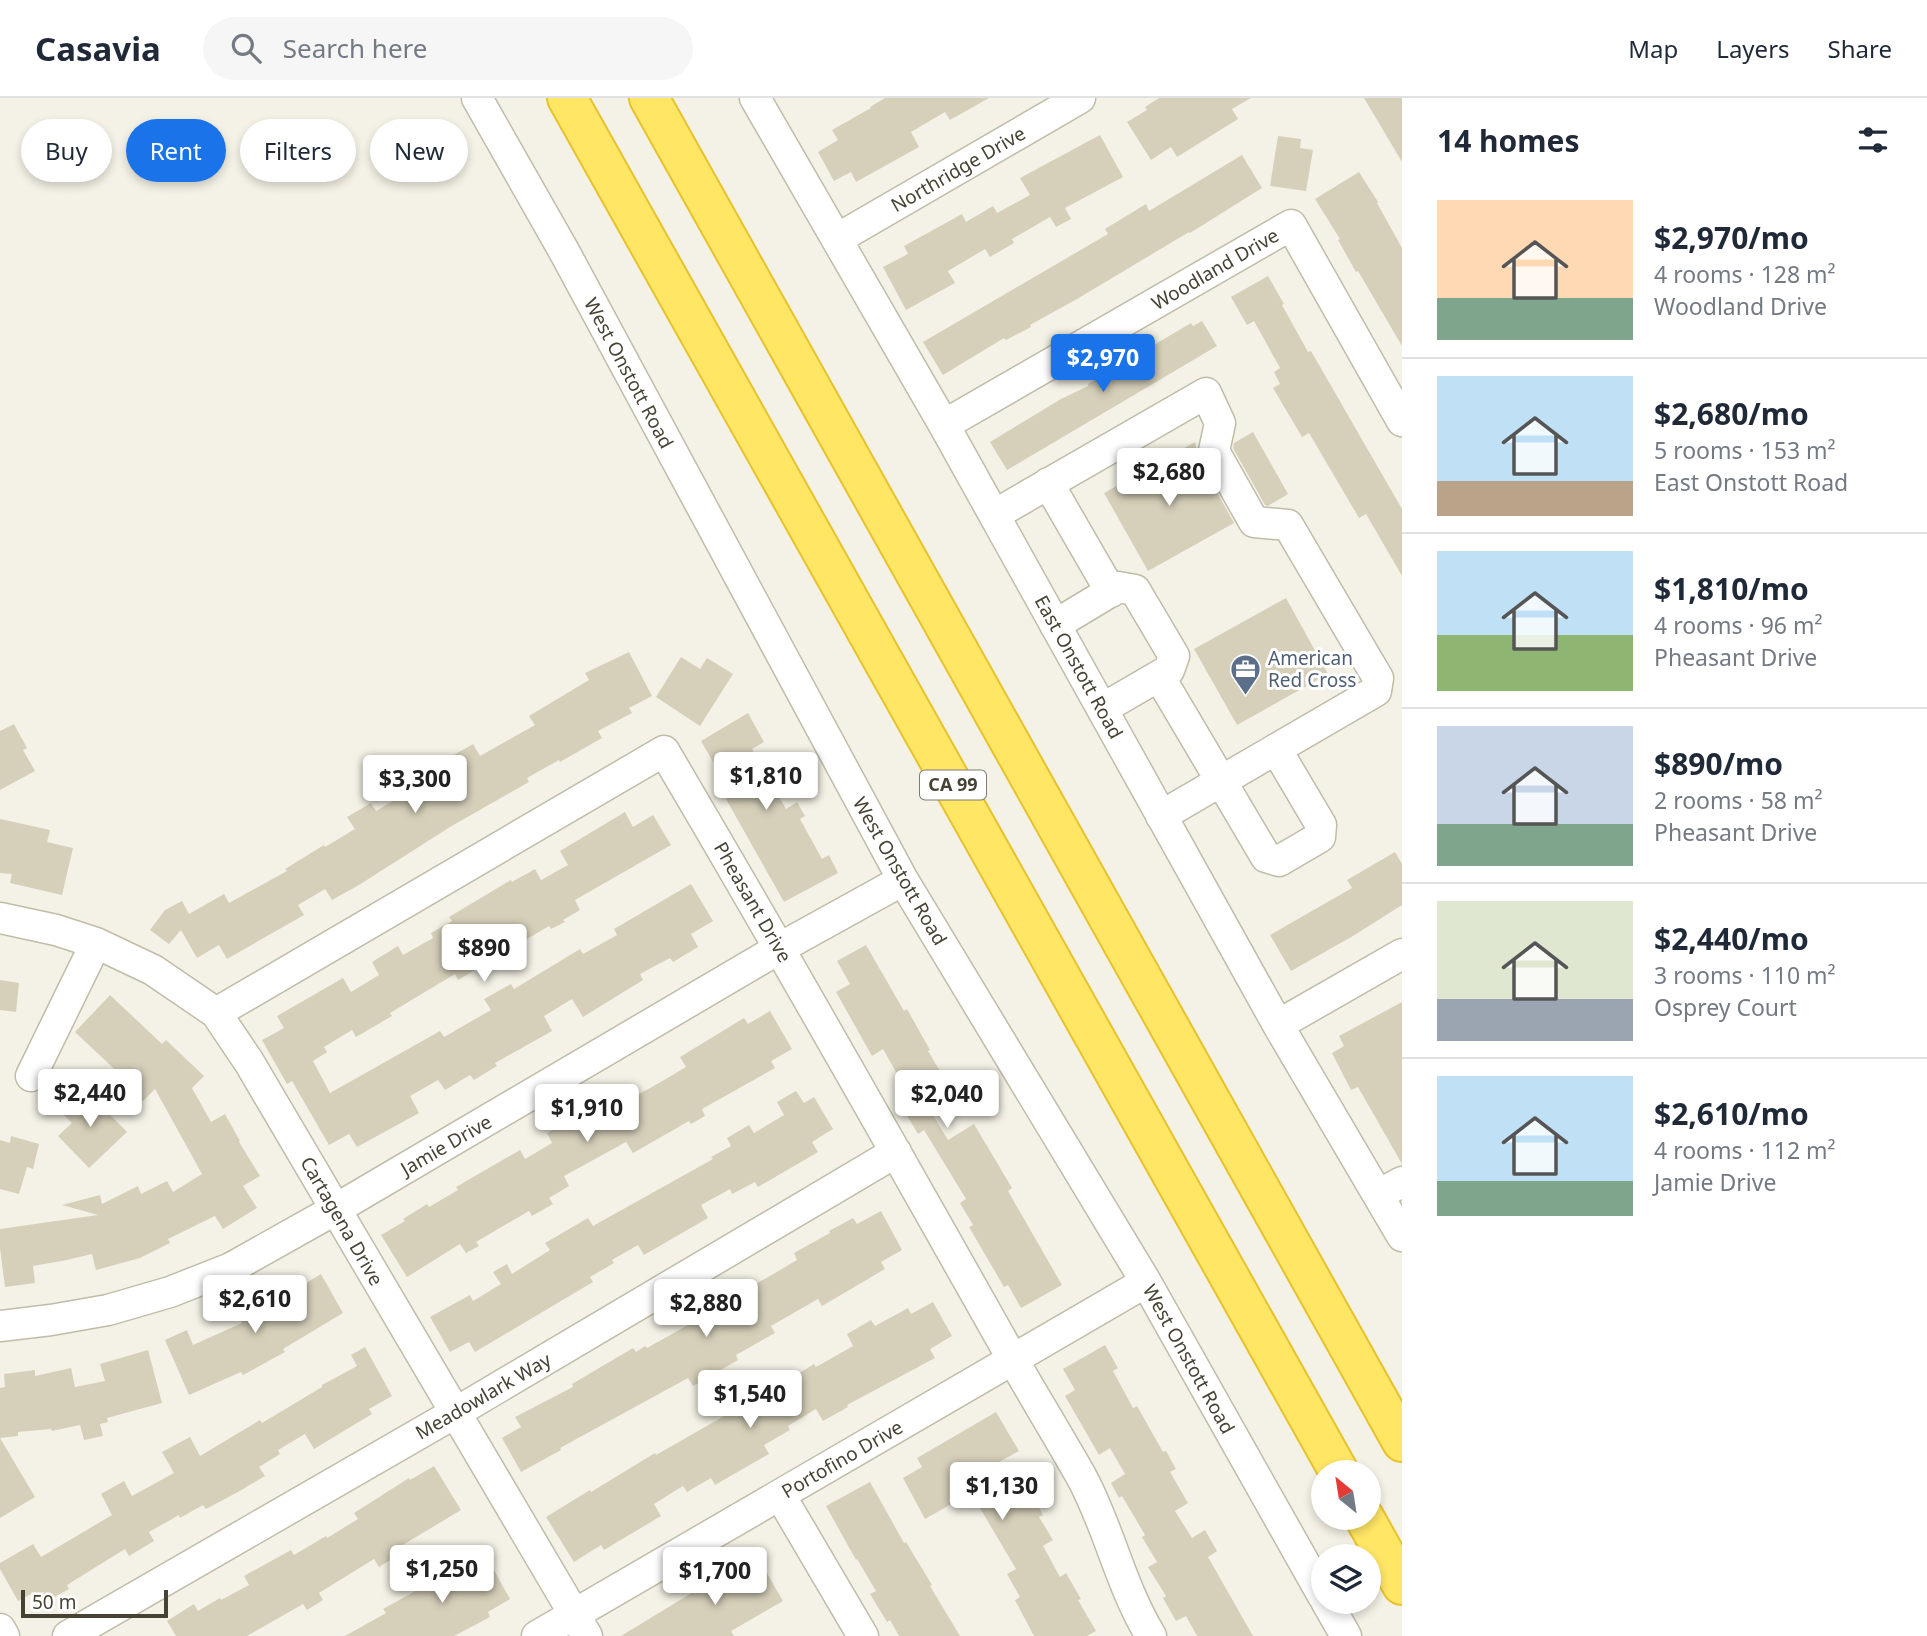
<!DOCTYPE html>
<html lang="en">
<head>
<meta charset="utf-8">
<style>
	:root { --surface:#fff; --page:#f6f6f7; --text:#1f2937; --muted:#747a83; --line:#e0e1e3; --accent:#1a73e8 }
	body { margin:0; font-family:"Noto Sans",sans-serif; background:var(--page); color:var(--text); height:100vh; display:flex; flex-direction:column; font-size:26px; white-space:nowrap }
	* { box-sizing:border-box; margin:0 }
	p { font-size:23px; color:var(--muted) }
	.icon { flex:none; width:38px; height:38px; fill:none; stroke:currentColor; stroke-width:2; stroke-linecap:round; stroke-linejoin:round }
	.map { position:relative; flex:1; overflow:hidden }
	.drawer { display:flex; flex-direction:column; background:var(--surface); width:525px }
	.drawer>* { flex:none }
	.guide { position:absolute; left:21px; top:21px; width:665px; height:63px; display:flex; gap:14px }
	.needle { width:46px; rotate:330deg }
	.controls { position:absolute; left:1311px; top:1362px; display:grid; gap:14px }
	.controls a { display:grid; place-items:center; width:70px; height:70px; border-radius:50%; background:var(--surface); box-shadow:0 4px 10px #0003; font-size:35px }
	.scale { position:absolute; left:21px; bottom:18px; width:147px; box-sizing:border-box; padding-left:7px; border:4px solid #474334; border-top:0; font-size:19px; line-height:24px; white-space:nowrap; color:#474334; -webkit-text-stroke:5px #fff; paint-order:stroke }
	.price { position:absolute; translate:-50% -60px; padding:0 16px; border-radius:7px; background:#fff; color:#222; font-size:23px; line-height:46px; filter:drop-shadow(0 2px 4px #0008) }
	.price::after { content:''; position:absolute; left:50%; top:42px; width:21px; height:16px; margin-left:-10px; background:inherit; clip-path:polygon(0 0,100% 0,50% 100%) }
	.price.current { background:var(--accent); color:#fff }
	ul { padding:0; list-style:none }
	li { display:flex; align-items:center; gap:21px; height:175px; padding:0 35px }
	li+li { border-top:2px solid var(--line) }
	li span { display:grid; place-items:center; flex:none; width:196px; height:140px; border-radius:0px; color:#555 }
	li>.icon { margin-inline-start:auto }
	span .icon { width:84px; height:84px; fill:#fffc; stroke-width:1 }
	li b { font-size:30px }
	h2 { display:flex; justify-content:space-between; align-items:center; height:84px; padding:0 35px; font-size:30px }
	.pill { padding:0 24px; border-radius:32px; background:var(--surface); box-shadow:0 4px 10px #0003; font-size:24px; line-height:63px }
	.pill.current { background:var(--accent); color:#fff }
	header { display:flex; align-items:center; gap:42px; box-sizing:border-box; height:98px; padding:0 35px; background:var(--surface); border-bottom:2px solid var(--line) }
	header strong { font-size:33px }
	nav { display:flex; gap:38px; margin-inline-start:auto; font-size:24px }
	.search { width:490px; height:63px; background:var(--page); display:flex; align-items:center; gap:18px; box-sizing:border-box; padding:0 24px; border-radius:38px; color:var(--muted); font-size:26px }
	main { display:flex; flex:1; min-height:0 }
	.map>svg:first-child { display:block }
	.building { fill:#d6d0ba }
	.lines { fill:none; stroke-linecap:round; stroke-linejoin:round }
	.minor-casing { stroke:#c0bca8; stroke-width:33 }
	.highway-casing { stroke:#e7c22c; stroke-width:42 }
	.minor { stroke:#fff; stroke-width:30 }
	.highway { stroke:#ffe665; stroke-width:38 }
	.labels { text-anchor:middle; stroke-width:6; stroke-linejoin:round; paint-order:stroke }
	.shield { fill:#fff; stroke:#7e7b71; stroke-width:2 }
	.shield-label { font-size:18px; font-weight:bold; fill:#474334 }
	.street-label { font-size:19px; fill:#474334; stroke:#fff }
	.service-label { font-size:19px; fill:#4e5e75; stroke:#fff; text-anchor:start }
</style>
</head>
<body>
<header>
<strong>Casavia</strong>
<div class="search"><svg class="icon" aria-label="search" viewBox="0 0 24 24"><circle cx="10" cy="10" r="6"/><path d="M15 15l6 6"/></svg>Search here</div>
<nav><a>Map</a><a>Layers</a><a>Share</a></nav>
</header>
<main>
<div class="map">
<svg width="1402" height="1538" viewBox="0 0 1402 1538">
	<rect width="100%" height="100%" fill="#f4f2e6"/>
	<!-- building -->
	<path class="building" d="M885,0H989L950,22L945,14L911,34L919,49L856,84L851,74L834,83L818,54L838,42L832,32L871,10L870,9Z
		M1159,0H1251L1232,11L1238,21L1198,46L1177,59L1171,49L1151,62L1127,24L1147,12L1145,9Z
		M1364,0H1402V64Z
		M1100,37L1123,79L1065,110L1071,121L1056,129L1050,119L1012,141L1014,145L990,159L985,151L948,173L955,185L906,212L883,169L908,156L904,148L962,116L966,124L993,108L997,115L1030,97L1020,80Z
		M1278,38L1301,41L1300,50L1313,52L1306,93L1270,88Z
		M1242,57L1262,90L1190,135L1189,134L1077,201L1030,227L1031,229L1006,242L1004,240L943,277L923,244L1108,136L1105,131L1146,106L1149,113Z
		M1359,74L1378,104L1377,105L1402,150V248L1358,173L1356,174L1338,142L1340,141L1315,101Z
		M1268,178L1284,206L1282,207L1308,254L1311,253L1402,411V478L1366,416L1359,420L1309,335L1302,339L1273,290L1280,286L1274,274L1280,270L1254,223L1247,227L1231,199Z
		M1202,223L1217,248L1007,372L990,344L1061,301L1088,288V286L1191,225L1193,228Z
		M1253,334L1288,396L1268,408L1265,407L1233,350L1234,345Z
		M1195,344L1199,362L1234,425L1148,473L1104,395Z
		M1286,500L1328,576L1237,627L1194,551Z
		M629,554L652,598L629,610L632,615L598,633L602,640L560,664L559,662L527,680L529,684L450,729L359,787L332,802L325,791L298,807L304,817L227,861L219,847L197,860L181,832L169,846L150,832L165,812L182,803L189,816L224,796L229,805L287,773L285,771L324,747L325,749L355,731L347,719L371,705L376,713L431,680L426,673L473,646L480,658L535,627L529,618L589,582L585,575Z
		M681,559L700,571L707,560L733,576L700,628L656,599Z
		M748,615L764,644L752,651L786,711L797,704L805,718L800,721L822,761L829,757L838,775L784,804L726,701L732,697L701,643Z
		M14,626L27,650L23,652L35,673L0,692V633Z
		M625,714L633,729L653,717L671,747L575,802L580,812L563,822L565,824L551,831L549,828L458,882L455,876L390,915L392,918L356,939L352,932L324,949L327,954L313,963L330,995L440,933L444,939L491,912L484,901L511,886L514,891L580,851L583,856L617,837L614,831L691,786L713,823L691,836L698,849L673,864L670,860L640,876L643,882L583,919L572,901L544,918L552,933L495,965L497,968L474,982L470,977L445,992L438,982L410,998L419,1015L357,1049L349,1036L329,1047L292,983L287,986L262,942L284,930L277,918L343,880L351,894L379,877L372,864L398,848L403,857L433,840L431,835L452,823L449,819L511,782L512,784L535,771L541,782L568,767L560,753Z
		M0,721L50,732L47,744L73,750L62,797L10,785L12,776L0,775Z
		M1395,754L1402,766V807L1353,838L1291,873L1270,837L1352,790L1347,782Z
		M866,847L904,913L907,911L930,952L928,953L946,983L952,979L964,997L933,1017L948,1042L974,1026L1012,1090L1008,1093L1062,1187L1021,1210L1008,1187L1004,1189L969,1129L973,1127L960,1105L966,1101L924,1032L918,1036L903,1011L909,1007L895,984L900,981L883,951L872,958L836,894L850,886L837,863Z
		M0,882L19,885L16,914L0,912Z
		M110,897L162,946L166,942L204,978L192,990L211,1024L225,1016L240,1043L239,1044L260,1078L243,1088L257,1110L223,1131L215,1118L168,1141L170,1145L140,1160L96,1172L92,1156L67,1162L33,1168L35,1185L5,1189L0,1150V1131L98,1117L62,1107L100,1097L102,1106L138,1088L141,1096L167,1083L173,1094L202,1076L155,991L143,1003L124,984L126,982L75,934Z
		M1402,904V1066L1358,989L1351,992L1332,955L1344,948L1339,938Z
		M770,913L792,951L771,963L775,970L702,1011L705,1018L691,1026L689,1023L633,1055L626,1044L564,1078L569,1088L549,1100L553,1106L532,1118L529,1113L476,1144L479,1148L466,1155L460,1146L407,1179L381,1137L405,1123L403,1121L427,1106L429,1109L458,1092L456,1089L520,1052L525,1061L552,1045L547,1035L625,992L630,1001L659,985L686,969L680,959L744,920L748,926Z
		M86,992L127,1034L89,1070L58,1038L72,1025L62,1015Z
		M796,993L804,1005L814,999L833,1031L812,1044L818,1054L758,1089L755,1084L732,1096L730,1091L701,1107L708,1120L644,1157L638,1147L612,1162L614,1165L590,1179L593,1184L475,1254L469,1244L450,1254L430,1219L470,1197L473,1203L501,1186L493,1174L507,1166L512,1176L550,1152L545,1145L588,1120L593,1128L713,1061L711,1059L731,1048L727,1040L749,1027L754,1035L784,1017L777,1004Z
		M11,1038L39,1046L33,1071L27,1069L19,1096L0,1091V1042L10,1045Z
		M881,1113L902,1152L881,1164L885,1171L822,1208L818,1201L771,1228L775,1235L736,1257L738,1262L693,1288L688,1280L560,1350L561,1352L521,1374L502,1340L521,1329L515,1319L573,1289L572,1286L633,1250L636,1254L645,1248L647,1250L688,1227L684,1220L743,1184L747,1191L775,1175L797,1162L794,1155L830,1135L829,1133L853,1120L857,1126Z
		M321,1176L343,1215L283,1251L285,1254L243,1277L241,1274L189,1297L165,1242L187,1232L193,1247L242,1225L236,1215L294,1182L298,1190Z
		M933,1204L952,1238L930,1251L935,1260L847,1307L848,1309L823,1323L816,1311L788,1328L790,1332L764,1347L769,1356L715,1387L711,1380L687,1394L683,1388L654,1406L661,1418L604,1452L601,1447L574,1464L546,1419L590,1392L591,1394L655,1355L656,1357L773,1290L771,1285L793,1272L796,1277L814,1266L816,1269L853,1248L847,1236L871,1222L875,1228L908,1210L911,1216Z
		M1105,1247L1118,1270L1113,1273L1133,1310L1137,1308L1163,1354L1166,1353L1176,1371L1170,1374L1188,1405L1175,1413L1192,1440L1205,1432L1217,1453L1208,1459L1253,1538H1197L1186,1518L1176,1523L1163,1500L1166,1498L1148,1469L1157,1464L1142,1439L1145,1437L1122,1398L1119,1400L1111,1385L1125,1376L1110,1350L1099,1357L1065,1298L1075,1292L1063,1271Z
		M365,1249L392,1298L369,1311L372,1316L314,1351L305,1336L278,1352L280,1356L259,1369L265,1378L238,1394L206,1411L203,1407L180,1420L179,1417L149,1434L154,1443L129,1458L125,1451L67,1487L69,1491L40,1507L33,1495L18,1503L0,1471V1465L33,1446L41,1459L112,1417L101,1396L124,1383L132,1398L174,1375L162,1354L190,1339L200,1358L260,1322L262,1325L322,1289V1287L357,1268L351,1257Z
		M148,1252L162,1305L107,1320L108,1324L100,1326L103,1338L84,1342L80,1327L52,1333L51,1331L18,1334V1338L0,1340V1290L5,1289L4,1276L35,1272V1278L71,1270L75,1289L105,1283L100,1266Z
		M996,1314L1019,1353L997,1365L1016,1400L1029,1392L1043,1417L1039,1419L1053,1442L1043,1448L1060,1479L1066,1475L1081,1501L1078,1502L1096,1533L1087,1538H1034L1015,1502L1020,1499L1007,1476L1016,1471L971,1395L925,1421L903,1380L922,1369L917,1360Z
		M0,1340L35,1399L0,1420Z
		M434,1368L461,1412L401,1448L404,1454L379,1469L374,1461L319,1495L323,1502L307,1512L303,1506L247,1538H176L167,1523L194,1506L198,1513L220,1500L221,1502L249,1487L244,1478L291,1452L294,1457L326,1438L327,1440L358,1421L354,1415L409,1380L410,1382Z
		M870,1384L904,1445L906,1444L932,1487L930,1488L960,1538H899L890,1522L887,1524L870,1496L876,1493L857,1461L856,1462L826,1408Z
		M486,1458L510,1501L488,1514L490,1519L454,1538H345L386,1515L383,1511L457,1470L459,1473Z
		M761,1465L783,1503L731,1533L734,1538H621L731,1471L736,1480Z"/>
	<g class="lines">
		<defs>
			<path id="minor" d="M477,0L565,155L903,782L1146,1184L1323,1498
				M755,0L944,327L1278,927L1402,1138
				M837,141L1080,0
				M944,327L1291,127L1402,323
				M1048,385L1111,494
				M994,417L1206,295L1220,325L1214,353L1254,424L1288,427L1378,580L1376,593L1161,718
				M1055,527L1118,489L1135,492L1174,558L1169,572L1102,611
				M1159,578L1266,759L1279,763L1320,739L1321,727L1276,651
				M0,820L56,832L96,845L153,872L216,915L249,964L587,1538
				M216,915L664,653C780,849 892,1047 1004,1246C1029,1290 1056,1334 1081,1378C1109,1429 1120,1487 1151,1538
				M1278,927L1402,856
				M31,978L96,845
				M1378,1097L1402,1084
				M0,1228L51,1222L108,1212L170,1194L231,1170L336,1111L780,850L903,782
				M780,1397L863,1538
				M1326,1503L1346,1538
				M0,1531L4,1538
				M68,1538L455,1315L896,1054
				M537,1538L1146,1184"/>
			<path id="highway" d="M567,0L1339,1374
				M649,0L1402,1344
				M1364,1419L1402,1487"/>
		</defs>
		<!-- minor casing -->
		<use href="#minor" class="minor-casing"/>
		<!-- highway casing -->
		<use href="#highway" class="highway-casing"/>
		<!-- minor -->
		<use href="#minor" class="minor"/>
		<!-- highway -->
		<use href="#highway" class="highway"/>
	</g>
	<!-- icons -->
	<defs>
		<symbol id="office-pin" viewBox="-11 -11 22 30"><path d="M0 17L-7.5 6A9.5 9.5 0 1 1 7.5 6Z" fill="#5c6f8a" stroke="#fff"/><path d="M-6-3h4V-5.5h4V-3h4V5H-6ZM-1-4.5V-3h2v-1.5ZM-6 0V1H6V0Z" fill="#fff"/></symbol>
	</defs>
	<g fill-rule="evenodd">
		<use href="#office-pin" x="1228" y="554" width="35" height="47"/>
	</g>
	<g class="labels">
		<!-- shield labels -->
		<rect class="shield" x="920" y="672.5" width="66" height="29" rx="5"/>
		<g class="shield-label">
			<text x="953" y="693">CA 99</text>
		</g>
		<!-- street labels -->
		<g class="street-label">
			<text transform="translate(958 71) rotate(-30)" y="7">Northridge Drive</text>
			<text transform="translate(1215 171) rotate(-30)" y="7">Woodland Drive</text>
			<text transform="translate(629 275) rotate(62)" y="7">West Onstott Road</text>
			<text transform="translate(1079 569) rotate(61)" y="7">East Onstott Road</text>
			<text transform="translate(900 773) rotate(60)" y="7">West Onstott Road</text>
			<text transform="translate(753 804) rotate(60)" y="7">Pheasant Drive</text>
			<text transform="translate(446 1047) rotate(-30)" y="7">Jamie Drive</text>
			<text transform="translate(342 1123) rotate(60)" y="7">Cartagena Drive</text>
			<text transform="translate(1189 1261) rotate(61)" y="7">West Onstott Road</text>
			<text transform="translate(483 1298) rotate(-30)" y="7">Meadowlark Way</text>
			<text transform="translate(842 1361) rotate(-30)" y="7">Portofino Drive</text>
		</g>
		<!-- service labels -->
		<g class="service-label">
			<text x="1268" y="567">American<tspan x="1268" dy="22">Red Cross</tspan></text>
		</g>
	</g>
</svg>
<div class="controls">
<a><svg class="needle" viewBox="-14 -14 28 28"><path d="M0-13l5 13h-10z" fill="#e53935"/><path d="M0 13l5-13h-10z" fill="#747a83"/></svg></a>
<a><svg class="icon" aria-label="layers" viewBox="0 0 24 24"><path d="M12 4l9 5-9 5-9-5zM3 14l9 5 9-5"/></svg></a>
</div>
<div class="scale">50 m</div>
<b class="price current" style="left:1103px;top:296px">$2,970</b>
<b class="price" style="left:1169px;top:410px">$2,680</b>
<b class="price" style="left:766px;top:714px">$1,810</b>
<b class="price" style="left:415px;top:717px">$3,300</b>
<b class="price" style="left:484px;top:886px">$890</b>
<b class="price" style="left:90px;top:1031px">$2,440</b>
<b class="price" style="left:947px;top:1032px">$2,040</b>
<b class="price" style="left:587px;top:1046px">$1,910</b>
<b class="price" style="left:255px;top:1237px">$2,610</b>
<b class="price" style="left:706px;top:1241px">$2,880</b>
<b class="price" style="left:750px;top:1332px">$1,540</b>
<b class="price" style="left:1002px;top:1424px">$1,130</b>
<b class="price" style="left:442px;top:1507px">$1,250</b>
<b class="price" style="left:715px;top:1509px">$1,700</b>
<div class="guide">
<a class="pill">Buy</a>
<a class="pill current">Rent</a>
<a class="pill">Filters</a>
<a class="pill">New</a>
</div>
</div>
<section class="drawer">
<h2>14 homes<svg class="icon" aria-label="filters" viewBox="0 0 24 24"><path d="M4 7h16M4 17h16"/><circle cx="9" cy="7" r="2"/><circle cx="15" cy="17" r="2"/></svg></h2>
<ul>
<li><span style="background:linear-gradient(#ffd9b3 70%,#7fa58c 0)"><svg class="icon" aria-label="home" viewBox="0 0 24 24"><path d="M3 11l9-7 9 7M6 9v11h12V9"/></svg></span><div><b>$2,970/mo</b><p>4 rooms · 128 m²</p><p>Woodland Drive</p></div></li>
<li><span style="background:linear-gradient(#bfe0f5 75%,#b9a48a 0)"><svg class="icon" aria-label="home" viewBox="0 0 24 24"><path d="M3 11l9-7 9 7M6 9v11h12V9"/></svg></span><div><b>$2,680/mo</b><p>5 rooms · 153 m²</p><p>East Onstott Road</p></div></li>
<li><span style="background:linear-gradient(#bfe0f5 60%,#8fb573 0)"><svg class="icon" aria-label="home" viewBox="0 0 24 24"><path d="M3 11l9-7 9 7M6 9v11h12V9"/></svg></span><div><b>$1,810/mo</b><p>4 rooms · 96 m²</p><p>Pheasant Drive</p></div></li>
<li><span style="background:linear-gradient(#c9d6e8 70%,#7fa58c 0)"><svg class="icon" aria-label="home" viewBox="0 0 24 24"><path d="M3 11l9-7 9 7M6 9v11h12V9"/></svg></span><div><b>$890/mo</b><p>2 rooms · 58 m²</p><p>Pheasant Drive</p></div></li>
<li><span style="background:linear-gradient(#dfe7d0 70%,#9aa5b1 0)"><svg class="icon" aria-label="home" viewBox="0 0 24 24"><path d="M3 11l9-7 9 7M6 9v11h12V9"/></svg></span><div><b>$2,440/mo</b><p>3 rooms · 110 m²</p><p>Osprey Court</p></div></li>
<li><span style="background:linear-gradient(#bfe0f5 75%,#7fa58c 0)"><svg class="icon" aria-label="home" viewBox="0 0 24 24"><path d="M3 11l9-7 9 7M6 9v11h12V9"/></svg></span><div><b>$2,610/mo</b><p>4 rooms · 112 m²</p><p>Jamie Drive</p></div></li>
</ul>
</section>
</main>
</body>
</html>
